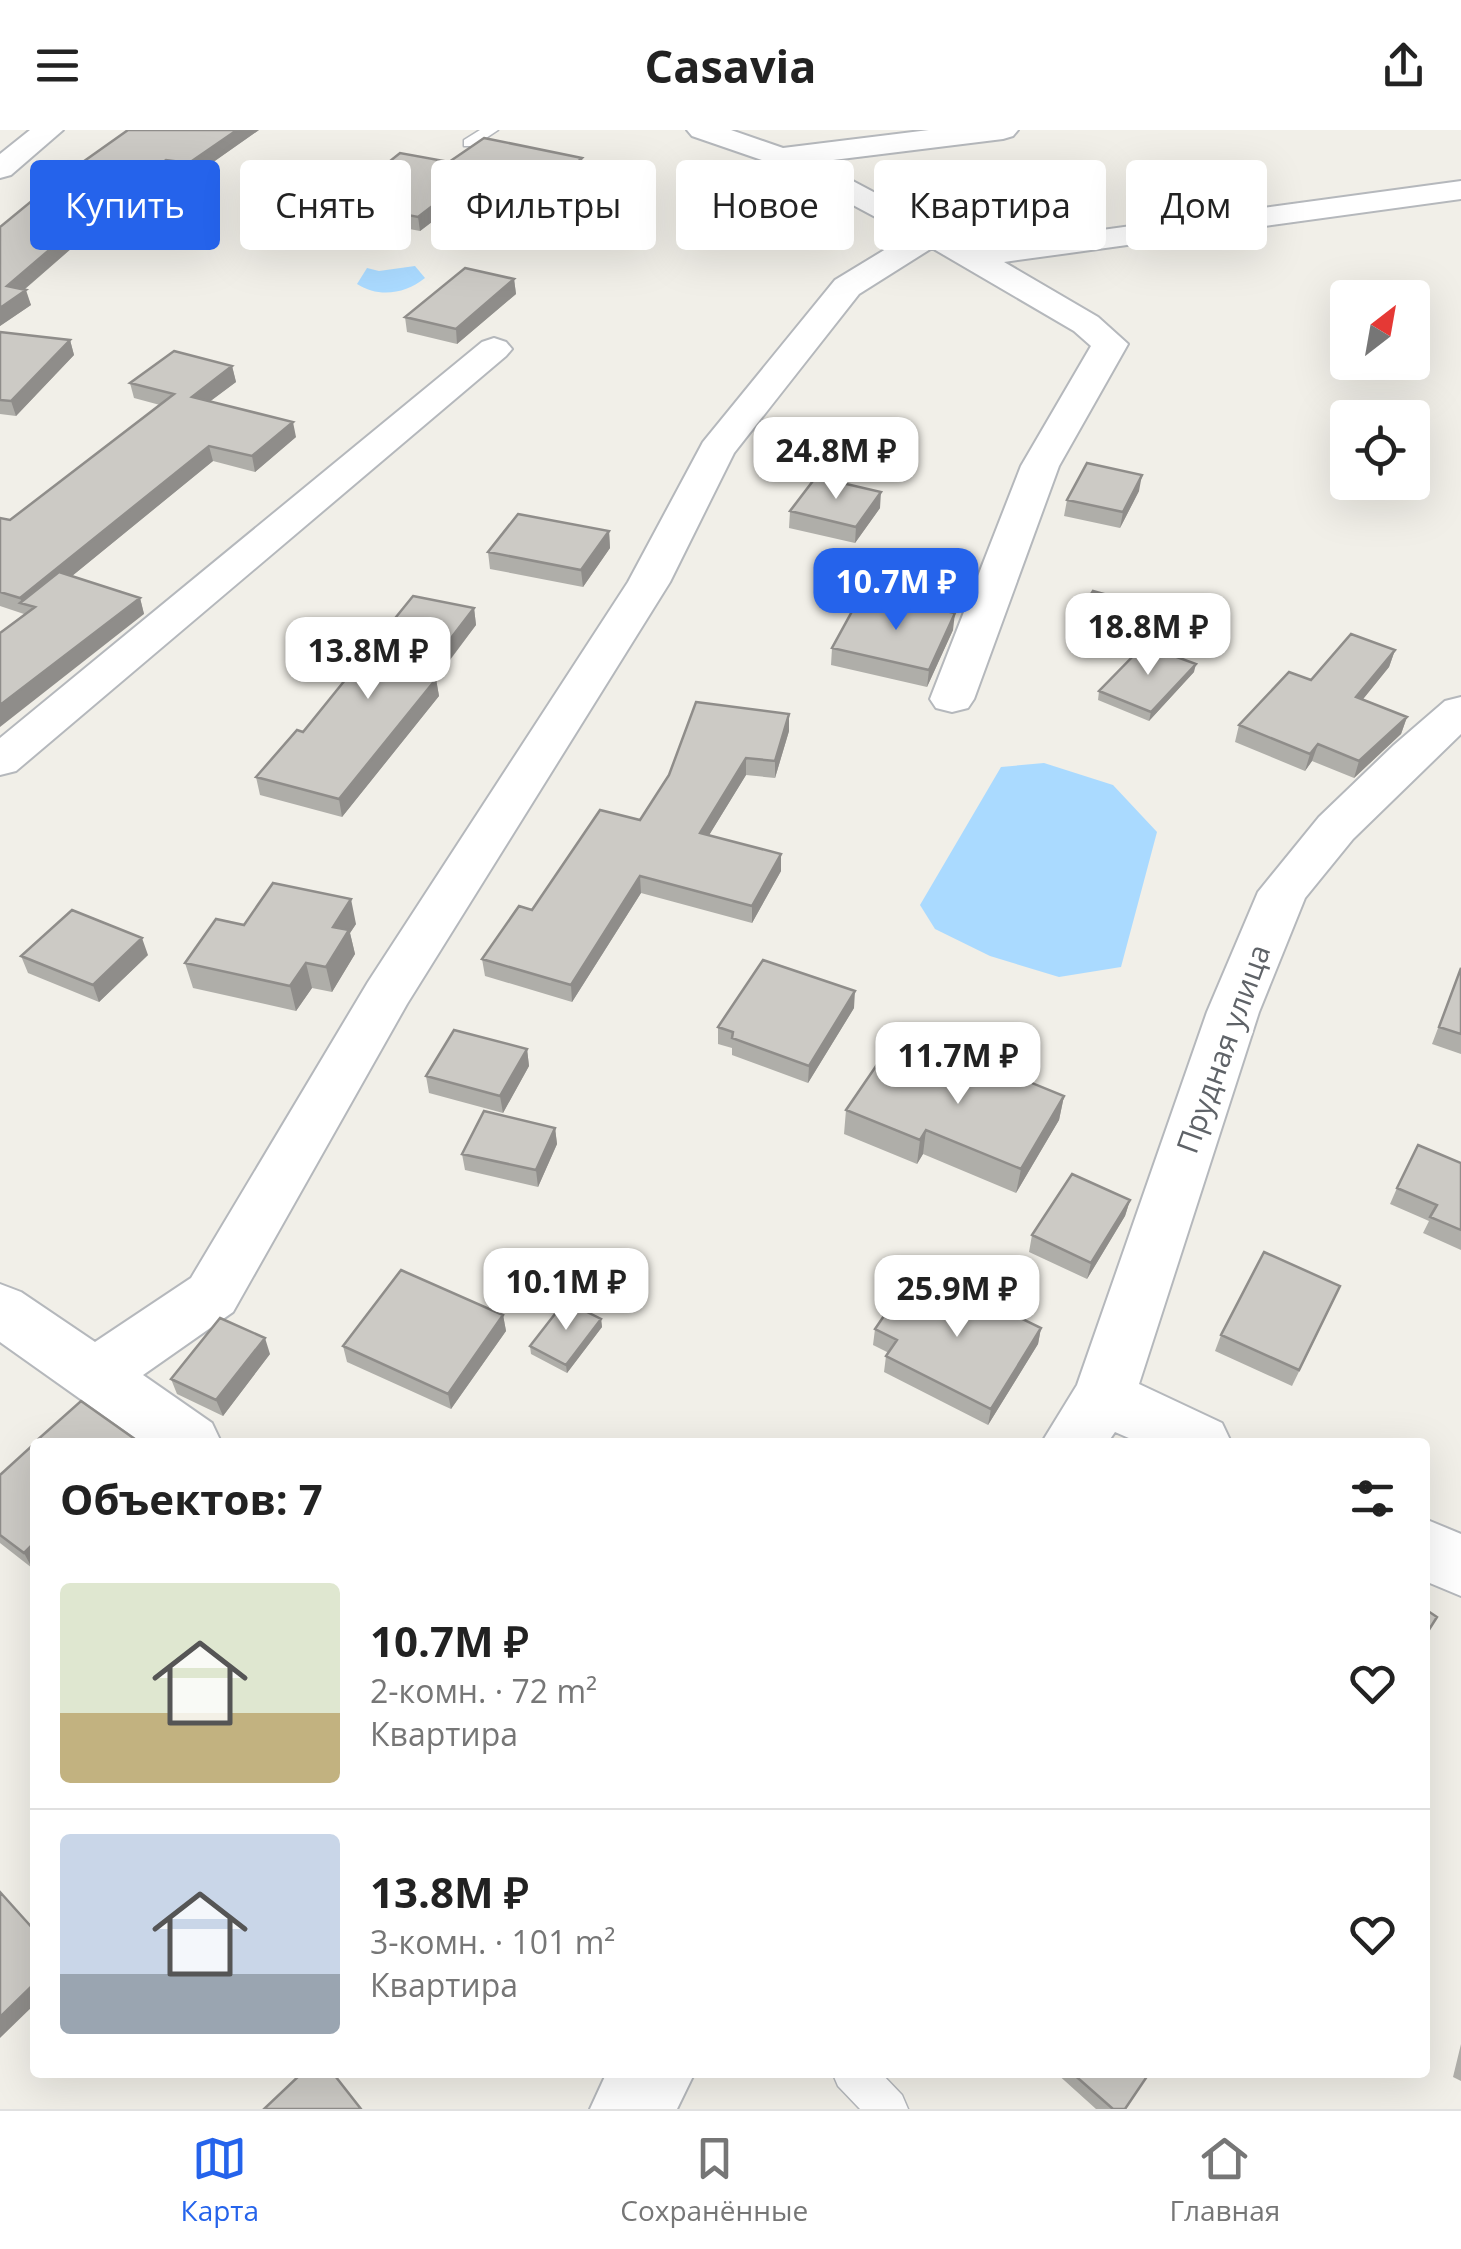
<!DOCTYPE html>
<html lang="ru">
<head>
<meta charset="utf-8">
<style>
	:root { --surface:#fff; --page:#f6f6f6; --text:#222; --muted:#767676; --line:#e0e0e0; --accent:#2563eb }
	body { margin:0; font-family:"Open Sans",sans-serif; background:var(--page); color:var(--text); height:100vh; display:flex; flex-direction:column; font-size:38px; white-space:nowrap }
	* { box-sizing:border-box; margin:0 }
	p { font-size:32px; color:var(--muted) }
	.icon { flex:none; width:55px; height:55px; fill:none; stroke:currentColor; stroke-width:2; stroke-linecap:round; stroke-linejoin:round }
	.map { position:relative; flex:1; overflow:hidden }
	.sheet { position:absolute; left:30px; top:1308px; width:1400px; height:640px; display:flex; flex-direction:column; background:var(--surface); border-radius:10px; box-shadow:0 10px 40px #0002 }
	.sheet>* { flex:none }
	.banner { position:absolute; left:30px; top:30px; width:1402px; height:90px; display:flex; gap:20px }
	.needle { width:65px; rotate:31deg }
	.buttons { position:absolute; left:1330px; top:150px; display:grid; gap:20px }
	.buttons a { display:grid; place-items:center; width:100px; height:100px; border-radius:10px; background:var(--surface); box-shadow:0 10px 40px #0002; font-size:50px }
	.price { position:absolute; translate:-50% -85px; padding:0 22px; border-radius:20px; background:#fff; color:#222; font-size:32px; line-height:65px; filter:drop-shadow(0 2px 5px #0008) }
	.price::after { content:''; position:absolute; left:50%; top:60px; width:30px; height:22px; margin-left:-15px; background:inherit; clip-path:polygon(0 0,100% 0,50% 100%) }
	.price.current { background:var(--accent); color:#fff }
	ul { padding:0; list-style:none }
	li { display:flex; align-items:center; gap:30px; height:250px; padding:0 30px }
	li+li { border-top:2px solid var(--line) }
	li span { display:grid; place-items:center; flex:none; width:280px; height:200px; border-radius:10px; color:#555 }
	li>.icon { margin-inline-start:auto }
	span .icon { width:120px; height:120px; fill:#fffc; stroke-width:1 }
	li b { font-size:42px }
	h2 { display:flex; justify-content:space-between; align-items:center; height:120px; padding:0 30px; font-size:42px }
	.chip { padding:0 35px; border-radius:10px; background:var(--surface); box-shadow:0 10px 40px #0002; font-size:35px; line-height:90px }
	.chip.current { background:var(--accent); color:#fff }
	header { display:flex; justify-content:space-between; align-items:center; height:130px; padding:0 30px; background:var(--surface); font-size:45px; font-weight:700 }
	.dock { display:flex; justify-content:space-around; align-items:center; height:140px; border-top:2px solid var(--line); background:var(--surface); font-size:28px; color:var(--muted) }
	.dock a { display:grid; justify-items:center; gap:5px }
	.dock .current { color:var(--accent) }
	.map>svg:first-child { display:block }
	.water { fill:#aadaff }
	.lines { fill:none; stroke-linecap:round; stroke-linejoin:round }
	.service-casing { stroke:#b5b8bc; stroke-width:3 }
	.minor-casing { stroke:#b5b8bc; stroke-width:4 }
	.tertiary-casing { stroke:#b5b8bc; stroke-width:4 }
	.service { fill:#fff; fill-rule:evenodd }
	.minor { fill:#fff; fill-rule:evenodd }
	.tertiary { fill:#fff; fill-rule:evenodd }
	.wall { fill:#afaea9 }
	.shaded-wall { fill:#8f8d8a }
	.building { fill:#cccac5; stroke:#8f8d8a; stroke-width:2.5 }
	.labels { text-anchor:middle; stroke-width:8; stroke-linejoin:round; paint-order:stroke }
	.street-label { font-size:30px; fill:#5f6368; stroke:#fff }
</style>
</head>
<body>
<header><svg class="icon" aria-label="menu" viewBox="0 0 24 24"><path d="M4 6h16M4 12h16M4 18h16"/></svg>Casavia<svg class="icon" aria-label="share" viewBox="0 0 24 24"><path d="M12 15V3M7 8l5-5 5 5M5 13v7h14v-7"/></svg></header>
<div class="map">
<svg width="1461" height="1979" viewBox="0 0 1461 1979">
	<rect width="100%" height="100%" fill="#f1efe8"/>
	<!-- water -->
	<path class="water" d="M415,136L425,148C405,164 379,168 357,154L367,138L379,141Z
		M1044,633L1113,655L1157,702L1121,837L1059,847L990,826L935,799L920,775L1001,637Z"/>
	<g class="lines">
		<defs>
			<path id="service" d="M480,0H498L474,16H464V10Z
				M832,1942H880L902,1965L908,1979H860L838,1956Z"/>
			<path id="minor" d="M687,0H731L783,18L929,0H1018L1013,6L1003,9L817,32L977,117L1461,51V69L1004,132L1098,187L1128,214L1059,336L974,569L968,578L952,582L936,578L930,569L1021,336L1091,216L1074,201L932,118L859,164L734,323L670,452L407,874L233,1182L143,1245L212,1293L221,1312H141L0,1212V1154L21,1162L95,1212L191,1148L368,852L628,452L703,312L835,150L909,105L782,37L692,6Z
				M494,208L506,212L512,219L506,226L16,641L0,645V608L482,212Z
				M1461,567V604L1353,709L1305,768L1259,882L1139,1254L1222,1293L1231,1312H1138L1115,1302L1108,1312H1042L1077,1255L1207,882L1258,762L1319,687L1394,615L1445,571Z
				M1425,1389L1461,1404V1466L1425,1451Z
				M607,1942H695L677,1979H590Z"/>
			<path id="tertiary" d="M30,0H63L11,45L0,48V24Z"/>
		</defs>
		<!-- service casing -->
		<use href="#service" class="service-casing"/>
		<!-- minor casing -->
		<use href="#minor" class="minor-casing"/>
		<!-- tertiary casing -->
		<use href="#tertiary" class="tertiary-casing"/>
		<!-- service -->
		<use href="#service" class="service"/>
		<!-- minor -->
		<use href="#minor" class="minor"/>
		<!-- tertiary -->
		<use href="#tertiary" class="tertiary"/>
	</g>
	<!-- wall -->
	<path class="wall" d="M259,0L192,47L169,44L124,78L119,77L24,160L31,175L0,196V97L56,51Z
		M582,28L583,42L539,82L462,69L420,101L341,86L339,72L449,32Z
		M514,149L516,164L457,214L407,202L405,187Z
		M0,202L70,210L74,225L16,286L0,284Z
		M232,236L236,252L210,271L296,307L255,342L213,331L72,446L140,468L144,484L24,485V484L0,476V388L10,390L160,275L134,268L130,253Z
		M1139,361L1120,398L1064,386L1067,370Z
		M880,378L855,413L789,398L790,381Z
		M609,401L610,418L583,457L490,439L488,422Z
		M1140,474L1136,490L1114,527L1067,514L1070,497Z
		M474,478L476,495L436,549L439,566L342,687L260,665L256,647L303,602Z
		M872,479L953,500L927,557L831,535L832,518Z
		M1395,520L1389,537L1363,569L1407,587L1401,604L1354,648L1312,631L1305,641L1235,612L1239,595L1311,550Z
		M1194,542L1149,591L1098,570L1099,561Z
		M789,584V601L775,648L746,645L709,705L781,741L752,793L641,763L572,872L485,846L482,829L532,780L640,690Z
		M356,794L350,803L355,824L332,862L312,858L296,881L193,858L185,833L244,795Z
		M148,825L99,872L28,843L21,826Z
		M1461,837V924L1432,914Z
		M854,878L808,953L732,925V918L718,914V897Z
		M527,919L529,936L503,983L429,963L426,946Z
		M936,940L986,952L1064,966L1059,990L1016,1063L923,1024L917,1034L844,1004L846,980Z
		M555,998L557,1014L538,1057L465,1040L462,1024Z
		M1461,1033V1120L1423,1103L1429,1091L1390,1074L1397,1058Z
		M1130,1070L1125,1086L1087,1149L1029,1122L1032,1105Z
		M924,1166L1041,1198L1038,1214L988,1295L884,1242L886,1226L889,1223L873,1215L875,1199Z
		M1333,1172L1292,1256L1215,1221L1221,1205Z
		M503,1185L506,1201L451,1279L347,1232L343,1216Z
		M601,1189L602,1197L567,1243L531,1224L530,1216Z
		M270,1224L223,1286L177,1264L171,1249Z
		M35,1313V1435L32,1438L0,1413V1345Z
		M1461,1914V1951L1453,1947Z
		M1055,1942H1150L1125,1979H1096Z"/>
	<!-- shaded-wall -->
	<path class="shaded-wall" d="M237,0H259L192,47L189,33Z
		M582,28L583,42L539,82L538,68Z
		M166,30L169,44L124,78L121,63Z
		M461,54L462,69L420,101L418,87Z
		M116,63L119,77L12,170L26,160L31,175L0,196V178L7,156Z
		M514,149L516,164L457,214L456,199Z
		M70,210L74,225L16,286L11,271Z
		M232,236L236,252L196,282L192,267Z
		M293,292L296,307L255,342L252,326Z
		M209,316L213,331L34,477L22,473L20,468Z
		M1142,345L1139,361L1120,398L1123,382Z
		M881,362L880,378L855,413L856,397Z
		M609,401L610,418L583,457L581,440Z
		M140,468L144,484L0,597V575Z
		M1140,474L1136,490L1114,527L1118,510Z
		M474,478L476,495L427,560L436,549L439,566L342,687L339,669L422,546Z
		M955,483L953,500L927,557L929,540Z
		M1395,520L1389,537L1351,584L1356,567Z
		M1196,534L1194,542L1149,591L1151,582Z
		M789,584V601L775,648V631Z
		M1407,587L1401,604L1354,648L1359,631Z
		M1318,614L1312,631L1305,641L1310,624Z
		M746,628V645L700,720V703Z
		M781,724V741L752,793V776Z
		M640,746L641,763L572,872L571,855Z
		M351,769L356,794L350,803L355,824L332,862L326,837L333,797Z
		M142,808L148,825L99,872L93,855Z
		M306,833L312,858L296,881L290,856Z
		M855,861L854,878L808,953L809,936Z
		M527,919L529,936L503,983L500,966Z
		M1064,966L1059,990L1016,1063L1021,1039Z
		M555,998L557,1014L538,1057L536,1040Z
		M926,1000L923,1024L917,1034L920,1010Z
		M1130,1070L1125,1086L1087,1149L1091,1133Z
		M503,1185L506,1201L451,1279L448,1264Z
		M601,1189L602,1197L567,1243L566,1235Z
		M1041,1198L1038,1214L988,1295L991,1279Z
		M265,1208L270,1224L223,1286L216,1270Z
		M35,1412V1435L32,1438L24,1423Z
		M35,1853V1874L0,1908V1887Z"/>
	<!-- building -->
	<path class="building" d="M128,0H237L189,33L166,30L121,63H116L7,156L26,160L0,178V97L56,51Z
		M484,8L582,28L538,68L461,54L418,87L339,72L400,23L449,32Z
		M465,138L514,149L456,199L405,187Z
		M0,202L70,210L11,271L0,270Z
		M174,221L232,236L192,267L293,292L252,326L209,316L20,468L0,462V388L10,390L174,264L130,253Z
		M1087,333L1142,345L1123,382L1067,370Z
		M816,347L881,362L856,397L790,381Z
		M518,384L609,401L581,440L488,422Z
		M59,442L140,468L0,575V503L35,477L20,473Z
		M1093,461L1140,474L1118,510L1070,497Z
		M413,466L474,478L422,546L436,549L339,669L256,647L297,600L303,602Z
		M879,467L955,483L929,540L832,518L855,476L872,479Z
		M1351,504L1395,520L1356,567L1407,587L1359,631L1318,614L1310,624L1239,595L1289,542L1311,550Z
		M1144,515L1196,534L1151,582L1099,561Z
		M696,572L789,584L775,631L746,628L700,703L781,724L752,776L640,746L571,855L482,829L519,776L532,780L600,680L640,690L669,645Z
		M273,753L351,769L333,797L349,800L326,837L306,833L290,856L185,833L216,789L244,795Z
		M72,780L142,808L93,855L21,826Z
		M763,830L855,861L809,936L732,908L733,902L718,897Z
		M1461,838V904L1439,897Z
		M454,900L527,919L500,966L426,946Z
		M887,920L936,940L941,933L986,952L995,938L1064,966L1021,1039L926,1000L920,1010L846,980Z
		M484,981L555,998L536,1040L462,1024Z
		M1418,1015L1461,1033V1100L1430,1087L1437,1075L1397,1058Z
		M1072,1044L1130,1070L1091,1133L1032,1105Z
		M1264,1122L1340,1156L1299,1240L1221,1205Z
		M401,1140L503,1185L448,1264L343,1216Z
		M937,1148L1041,1198L991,1279L886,1226L897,1210L875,1199L905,1155L924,1166Z
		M565,1171L601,1189L566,1235L530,1216Z
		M220,1188L265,1208L216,1270L171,1249Z
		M81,1271L139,1312H35Z
		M35,1313V1412L24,1423L0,1405V1345Z
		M1425,1479L1437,1487L1425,1506Z
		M0,1762L35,1801V1853L0,1887Z
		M303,1942H332L361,1979H264Z
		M1071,1942H1150L1125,1979H1113Z"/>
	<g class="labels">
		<!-- street labels -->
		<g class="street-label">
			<text transform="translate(1224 919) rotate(-70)" y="10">Прудная улица</text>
		</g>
	</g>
</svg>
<div class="buttons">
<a><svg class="needle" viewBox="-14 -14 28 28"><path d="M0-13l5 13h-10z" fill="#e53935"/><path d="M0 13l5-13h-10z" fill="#767676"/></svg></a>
<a><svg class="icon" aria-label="locate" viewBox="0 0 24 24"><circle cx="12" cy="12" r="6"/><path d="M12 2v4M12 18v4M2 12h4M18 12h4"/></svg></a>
</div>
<b class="price" style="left:836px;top:372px">24.8M ₽</b>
<b class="price current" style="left:896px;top:503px">10.7M ₽</b>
<b class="price" style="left:1148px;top:548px">18.8M ₽</b>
<b class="price" style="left:368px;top:572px">13.8M ₽</b>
<b class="price" style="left:958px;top:977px">11.7M ₽</b>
<b class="price" style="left:566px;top:1203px">10.1M ₽</b>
<b class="price" style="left:957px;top:1210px">25.9M ₽</b>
<div class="banner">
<a class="chip current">Купить</a>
<a class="chip">Снять</a>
<a class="chip">Фильтры</a>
<a class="chip">Новое</a>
<a class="chip">Квартира</a>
<a class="chip">Дом</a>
</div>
<section class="sheet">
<h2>Объектов: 7<svg class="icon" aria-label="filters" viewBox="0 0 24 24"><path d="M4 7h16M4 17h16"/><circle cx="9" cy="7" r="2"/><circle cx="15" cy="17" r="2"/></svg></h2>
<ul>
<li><span style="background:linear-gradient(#dfe7d0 65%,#c2b280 0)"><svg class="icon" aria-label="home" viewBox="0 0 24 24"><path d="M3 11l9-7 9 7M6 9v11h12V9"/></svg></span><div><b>10.7M ₽</b><p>2-комн. · 72 m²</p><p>Квартира</p></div><svg class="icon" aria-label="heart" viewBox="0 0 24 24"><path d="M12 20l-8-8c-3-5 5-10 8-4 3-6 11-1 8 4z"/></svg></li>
<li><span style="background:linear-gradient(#c9d6e8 70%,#9aa5b1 0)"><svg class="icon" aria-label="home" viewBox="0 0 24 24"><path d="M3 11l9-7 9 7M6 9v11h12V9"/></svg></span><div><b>13.8M ₽</b><p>3-комн. · 101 m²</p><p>Квартира</p></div><svg class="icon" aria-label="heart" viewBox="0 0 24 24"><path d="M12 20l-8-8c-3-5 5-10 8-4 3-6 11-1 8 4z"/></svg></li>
</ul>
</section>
</div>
<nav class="dock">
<a class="current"><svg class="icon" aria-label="map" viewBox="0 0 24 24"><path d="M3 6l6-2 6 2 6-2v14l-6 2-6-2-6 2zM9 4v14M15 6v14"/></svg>Карта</a>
<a><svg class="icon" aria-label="saved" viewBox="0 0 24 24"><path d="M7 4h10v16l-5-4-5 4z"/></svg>Сохранённые</a>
<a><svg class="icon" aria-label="home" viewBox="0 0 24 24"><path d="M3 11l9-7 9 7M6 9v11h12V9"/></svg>Главная</a>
</nav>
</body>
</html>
